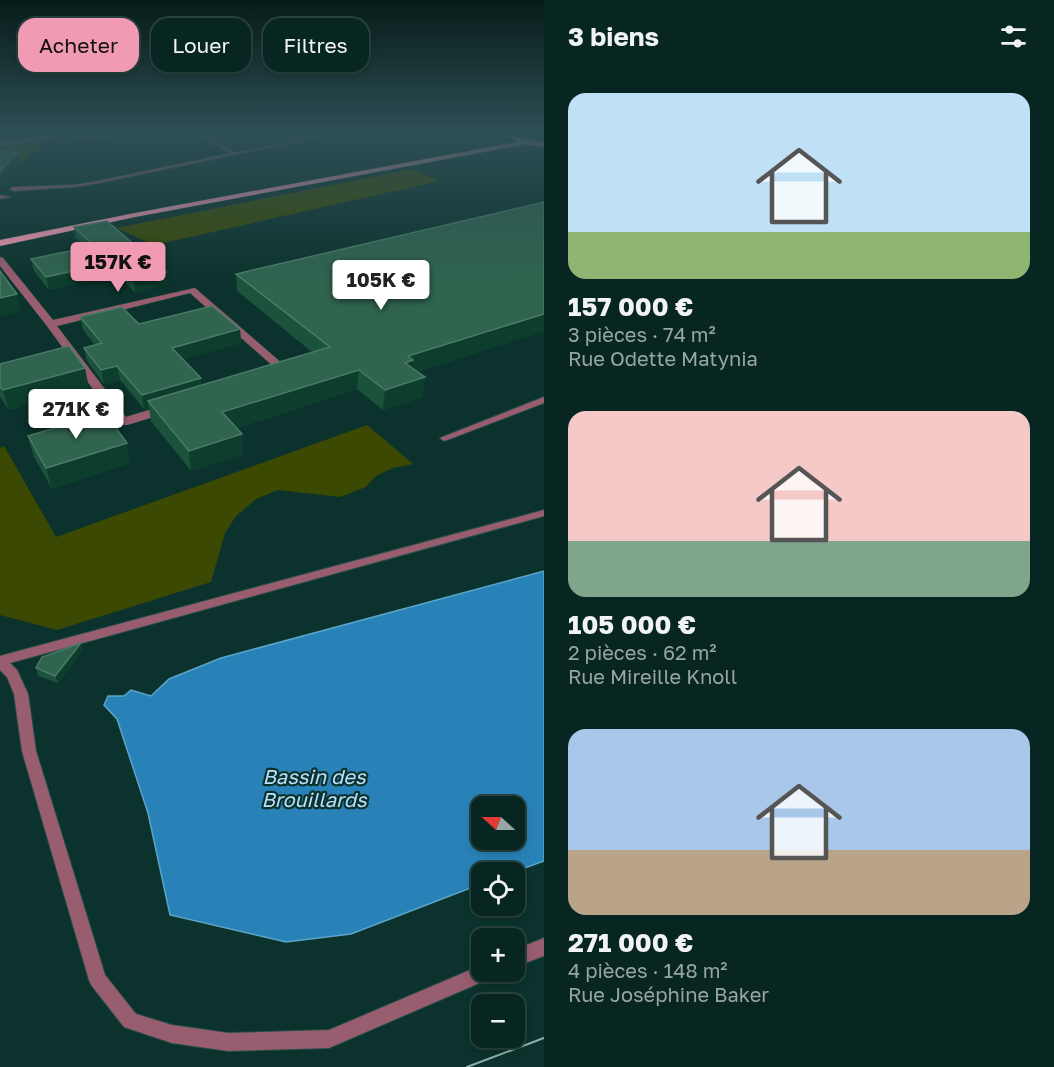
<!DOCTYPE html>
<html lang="fr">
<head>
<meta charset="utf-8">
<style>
	:root { --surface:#082621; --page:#112e2a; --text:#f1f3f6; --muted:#98a5a5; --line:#29433f; --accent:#f19ab4 }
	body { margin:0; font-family:"Golos Text",sans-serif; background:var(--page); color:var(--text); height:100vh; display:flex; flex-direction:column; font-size:22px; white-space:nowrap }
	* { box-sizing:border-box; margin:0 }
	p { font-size:20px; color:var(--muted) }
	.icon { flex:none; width:33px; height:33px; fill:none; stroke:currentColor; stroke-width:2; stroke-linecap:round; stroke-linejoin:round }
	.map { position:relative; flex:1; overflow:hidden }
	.panel { display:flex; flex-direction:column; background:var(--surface); width:510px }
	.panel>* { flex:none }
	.guide { position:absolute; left:18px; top:18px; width:435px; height:54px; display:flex; gap:12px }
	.needle { width:39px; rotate:291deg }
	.controls { position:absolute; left:471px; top:796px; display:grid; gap:12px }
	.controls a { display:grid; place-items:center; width:54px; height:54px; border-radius:12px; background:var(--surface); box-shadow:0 3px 9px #0003,0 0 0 2px var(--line); font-size:30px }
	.price { position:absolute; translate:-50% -51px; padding:0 14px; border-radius:6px; background:#fff; color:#222; font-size:20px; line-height:39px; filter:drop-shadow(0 2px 3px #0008) }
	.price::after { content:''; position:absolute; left:50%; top:36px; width:18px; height:14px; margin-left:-9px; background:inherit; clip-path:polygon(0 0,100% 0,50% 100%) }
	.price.active { background:var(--accent); color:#111 }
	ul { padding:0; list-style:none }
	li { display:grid; align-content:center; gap:12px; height:318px; padding:0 24px }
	li span { display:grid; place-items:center; height:186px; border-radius:18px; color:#555 }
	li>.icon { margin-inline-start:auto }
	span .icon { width:108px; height:108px; fill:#fffc; stroke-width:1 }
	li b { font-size:26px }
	h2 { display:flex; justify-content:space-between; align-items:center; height:72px; padding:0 24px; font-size:26px }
	.tag { padding:0 21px; border-radius:18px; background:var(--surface); box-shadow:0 3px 9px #0003,0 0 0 2px var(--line); font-size:21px; line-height:54px }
	.tag.active { background:var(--accent); color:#111 }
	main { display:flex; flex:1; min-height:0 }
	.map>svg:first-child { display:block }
	.green { fill:#3c4903 }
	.water { fill:#2882b8; stroke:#5ca5c9; stroke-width:1.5; fill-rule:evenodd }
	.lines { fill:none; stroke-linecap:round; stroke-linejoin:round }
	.lane-casing { stroke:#274e48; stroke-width:2 }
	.street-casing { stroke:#274e48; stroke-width:1 }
	.primary-casing { stroke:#274e48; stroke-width:1 }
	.lane { fill:#985d6f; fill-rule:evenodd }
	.street { fill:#985d6f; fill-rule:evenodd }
	.primary { fill:#f696b3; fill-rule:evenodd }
	.tram { stroke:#8eb3ac; stroke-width:2 }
	.wall { fill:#1c523c }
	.shaded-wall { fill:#0d3e2d }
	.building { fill:#30644f; stroke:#4a7b68; stroke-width:1.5 }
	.labels { text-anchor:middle; stroke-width:4.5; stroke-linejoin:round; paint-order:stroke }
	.near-water-label { font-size:20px; font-style:italic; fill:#b8e0fe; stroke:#0b322c }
</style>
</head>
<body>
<main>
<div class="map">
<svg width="544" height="1067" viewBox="0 0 544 1067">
	<rect width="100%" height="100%" fill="#0b322c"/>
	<!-- green -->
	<path class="green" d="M47,139L25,161H0V147Z
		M412,169L440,181L154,245L117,228Z
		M367,425L413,464L393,468L376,476L366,487L340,497L278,490L256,499L236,516L225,533L211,582L57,630L0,615V448L4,446L56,537Z"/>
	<!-- water -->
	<path class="water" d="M544,571V861L511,873H482L481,884L351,934L286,942L170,915L148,813L117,719L104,705L108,696H124L131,690L151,696L169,679L221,658ZM482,807H514V840H482Z"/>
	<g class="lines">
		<defs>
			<path id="lane" d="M119,133H133L102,138L55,136H102Z
				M194,133H200L236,153L318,136L320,137L99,183L73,187L13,191L10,189L13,187L73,185L99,181L231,153Z
				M0,195L10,197L0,199Z
				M544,397V403L447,440L444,441L440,438Z
				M544,510V516L10,663L17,670L28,694L36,751L105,975L136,1014L172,1025L228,1033L329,1030L482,965V972H494L491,978L329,1048L228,1051L172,1043L124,1027L92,986L89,980L22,751L14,694L7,677L0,670V656Z
				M544,938V956L514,967V950Z"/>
			<path id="street" d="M59,135L57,138L0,146V142Z
				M0,257L3,258L53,320L195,288L292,372L290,374H282L190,293L57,326L126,417L169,404L175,408L173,411L127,425H119L47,326L0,266Z"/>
			<path id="primary" d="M504,133L544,143V147L527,144L135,217L0,246V240L135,213L517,142Z"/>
		</defs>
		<!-- lane casing -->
		<use href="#lane" class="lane-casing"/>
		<!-- street casing -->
		<use href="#street" class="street-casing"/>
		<!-- primary casing -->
		<use href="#primary" class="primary-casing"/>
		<!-- lane -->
		<use href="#lane" class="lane"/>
		<!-- street -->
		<use href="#street" class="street"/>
		<!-- primary -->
		<use href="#primary" class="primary"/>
		<!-- tram -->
		<path class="tram" d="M467,1067L544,1038"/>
	</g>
	<!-- wall -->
	<path class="wall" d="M544,202V331L417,372L425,377L422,397L383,410L357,389L236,428L243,454L191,471L151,421L149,408L144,409L120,380L104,384L87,361L84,348L95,345L83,330L80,317L139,324L240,329L241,343L183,359L201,378V385L312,352L237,291L236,274Z
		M74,227L167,284L135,292L117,274L49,290L34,271L31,259L86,248L76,238Z
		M0,364L89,388L9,410L0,397Z
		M28,436L130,463L52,489L34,457Z
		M83,650L58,683L38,676L36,668Z"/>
	<!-- shaded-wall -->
	<path class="shaded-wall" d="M362,133H376L362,136Z
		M18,152L21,165L0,190V172Z
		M115,262L117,274L49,290L46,277Z
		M166,272L167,284L135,292L133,279Z
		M17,294L21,312L0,317V298Z
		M544,314V331L411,374L405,363L408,356Z
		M240,329L241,343L174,362L172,348Z
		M117,366L120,380L104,384L101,370Z
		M85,368L89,388L9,410L3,390Z
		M359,370L357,389L223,432L222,412Z
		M425,377L422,397L383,410L385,390Z
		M201,378L202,392L148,401L149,408L144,409L142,395Z
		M242,434L243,454L191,471L189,451Z
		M127,443L130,463L52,489L46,468Z
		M81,643L83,650L58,683L55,676Z"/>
	<!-- building -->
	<path class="building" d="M0,152H18L0,172Z
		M544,202V314L408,356L413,360L405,363L425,377L385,390L359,370L222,412L242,434L189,451L148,401L330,347L236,274Z
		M107,221L166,272L133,279L115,262L46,277L31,259L94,246L74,227Z
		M0,271L17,294L0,298Z
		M212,306L240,329L172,348L201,378L142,395L117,366L101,370L84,348L102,343L80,317L122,307L139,324Z
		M69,346L85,368L3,390L0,386V364Z
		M105,413L127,443L46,468L28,436Z
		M81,643L55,676L36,668L42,657Z"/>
	<!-- sky -->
	<linearGradient id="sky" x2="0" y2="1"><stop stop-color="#061c18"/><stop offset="0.47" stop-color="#2e4f56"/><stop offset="1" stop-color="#2e4f56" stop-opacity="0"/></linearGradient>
	<rect width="544" height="283" fill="url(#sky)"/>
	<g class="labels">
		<!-- near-water labels -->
		<g class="near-water-label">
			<text x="314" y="784">Bassin des<tspan x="314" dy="23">Brouillards</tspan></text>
		</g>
	</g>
</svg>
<div class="controls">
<a><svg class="needle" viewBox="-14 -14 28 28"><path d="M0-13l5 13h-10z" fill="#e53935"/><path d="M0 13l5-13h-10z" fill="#98a5a5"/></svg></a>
<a><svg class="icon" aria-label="locate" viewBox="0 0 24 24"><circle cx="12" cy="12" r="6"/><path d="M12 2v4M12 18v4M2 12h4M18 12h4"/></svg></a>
<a>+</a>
<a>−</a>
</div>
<b class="price active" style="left:118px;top:293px">157K €</b>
<b class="price" style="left:381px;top:311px">105K €</b>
<b class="price" style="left:76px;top:440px">271K €</b>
<div class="guide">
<a class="tag active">Acheter</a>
<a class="tag">Louer</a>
<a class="tag">Filtres</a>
</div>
</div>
<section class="panel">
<h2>3 biens<svg class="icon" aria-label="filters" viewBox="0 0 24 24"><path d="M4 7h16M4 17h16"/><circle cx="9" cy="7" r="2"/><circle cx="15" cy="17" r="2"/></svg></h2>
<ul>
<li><span style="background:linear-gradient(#bfe0f5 75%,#8fb573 0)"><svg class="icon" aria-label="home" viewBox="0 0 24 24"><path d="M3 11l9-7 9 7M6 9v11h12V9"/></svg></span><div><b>157 000 €</b><p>3 pièces · 74 m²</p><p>Rue Odette Matynia</p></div></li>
<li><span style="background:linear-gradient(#f6c9c9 70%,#7fa58c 0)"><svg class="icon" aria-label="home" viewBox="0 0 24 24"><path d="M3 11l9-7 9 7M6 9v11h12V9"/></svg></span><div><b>105 000 €</b><p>2 pièces · 62 m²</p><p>Rue Mireille Knoll</p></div></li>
<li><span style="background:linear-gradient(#a9c7e8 65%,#b9a48a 0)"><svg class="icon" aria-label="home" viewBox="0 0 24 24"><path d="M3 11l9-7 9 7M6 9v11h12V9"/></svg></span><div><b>271 000 €</b><p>4 pièces · 148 m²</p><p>Rue Joséphine Baker</p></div></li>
</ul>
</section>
</main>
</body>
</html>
